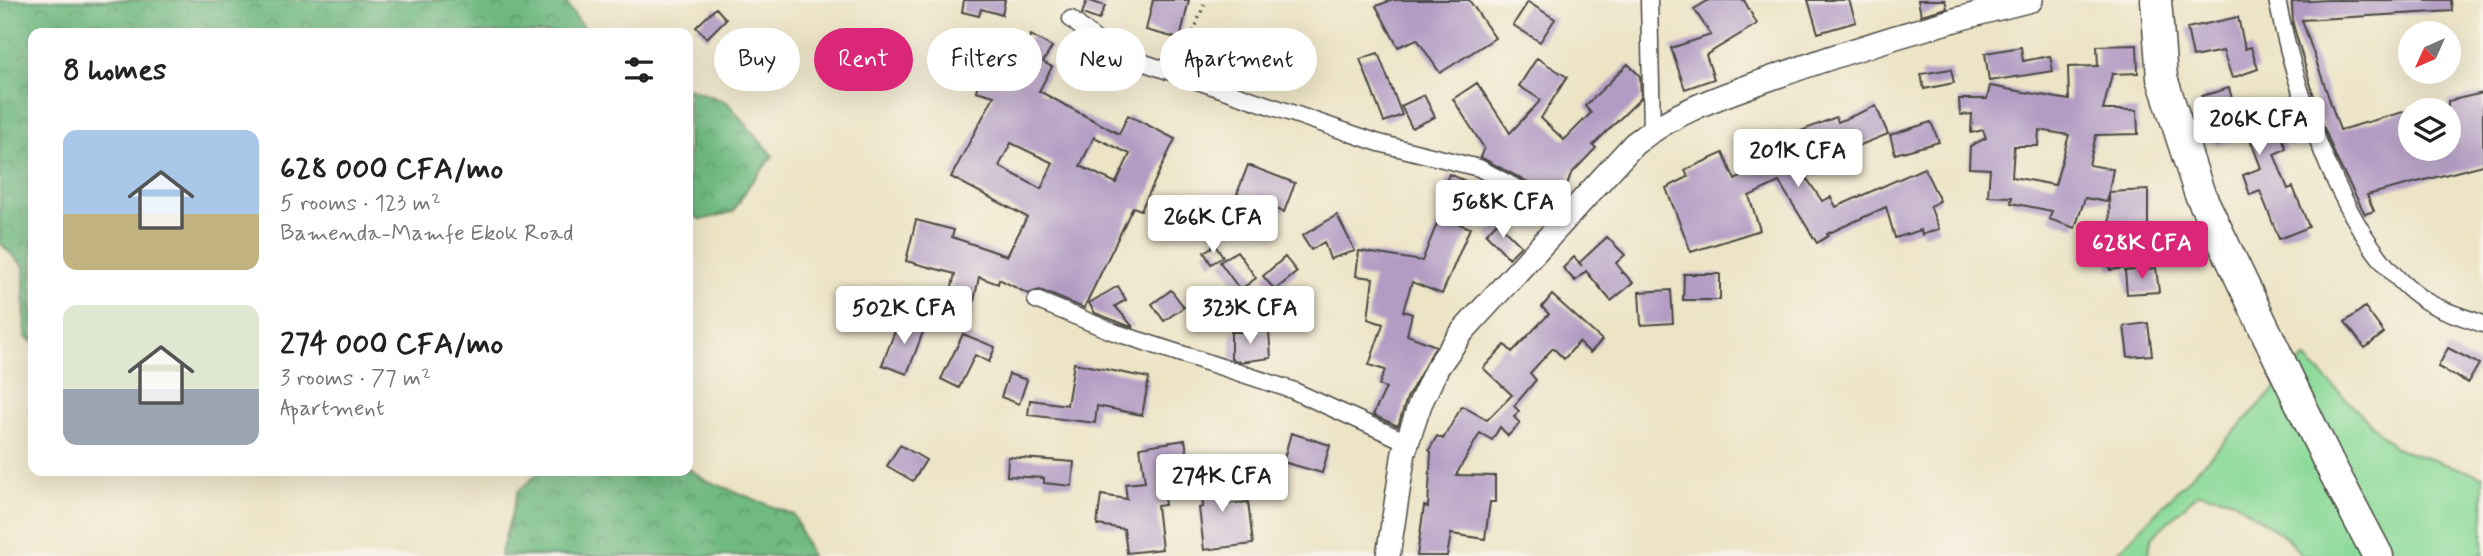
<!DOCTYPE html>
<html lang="en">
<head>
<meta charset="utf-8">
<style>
	:root { --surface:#fff; --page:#f2f2f2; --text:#222; --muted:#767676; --accent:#db2777 }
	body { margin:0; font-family:Mynerve,sans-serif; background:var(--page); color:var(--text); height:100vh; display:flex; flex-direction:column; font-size:26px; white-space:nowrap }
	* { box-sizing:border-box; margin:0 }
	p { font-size:23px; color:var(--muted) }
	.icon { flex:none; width:38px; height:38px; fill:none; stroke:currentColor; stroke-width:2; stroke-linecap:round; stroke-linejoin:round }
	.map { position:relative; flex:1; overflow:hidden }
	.drawer { position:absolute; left:28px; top:28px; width:665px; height:448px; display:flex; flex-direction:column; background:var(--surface); border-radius:14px; box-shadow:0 7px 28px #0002 }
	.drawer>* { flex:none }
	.hud { position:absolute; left:714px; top:28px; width:665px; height:63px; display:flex; gap:14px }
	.needle { width:46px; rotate:225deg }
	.tools { position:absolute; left:2398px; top:21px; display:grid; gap:14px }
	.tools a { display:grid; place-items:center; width:63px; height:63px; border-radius:50%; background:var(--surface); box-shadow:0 7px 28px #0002; font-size:35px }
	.price { position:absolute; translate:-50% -60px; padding:0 16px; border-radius:7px; background:#fff; color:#222; font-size:23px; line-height:46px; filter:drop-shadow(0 2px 4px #0008) }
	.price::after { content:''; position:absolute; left:50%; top:42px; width:21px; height:16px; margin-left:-10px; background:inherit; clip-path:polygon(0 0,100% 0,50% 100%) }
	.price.active { background:var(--accent); color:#fff }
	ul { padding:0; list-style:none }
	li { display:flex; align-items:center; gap:21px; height:175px; padding:0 35px }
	li span { display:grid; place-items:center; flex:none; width:196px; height:140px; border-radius:14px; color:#555 }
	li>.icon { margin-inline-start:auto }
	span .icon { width:84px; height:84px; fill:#fffc; stroke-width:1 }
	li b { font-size:30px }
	h2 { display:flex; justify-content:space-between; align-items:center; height:84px; padding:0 35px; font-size:30px }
	.tag { padding:0 24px; border-radius:32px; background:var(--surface); box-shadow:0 7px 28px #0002; font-size:24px; line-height:63px }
	.tag.active { background:var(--accent); color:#fff }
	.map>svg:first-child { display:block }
	.green { fill:#8bda99; stroke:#5b8262; stroke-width:2 }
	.forest { fill:url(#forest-crowns); stroke:#4e7256; stroke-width:2 }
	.building { fill:#b39cc4; fill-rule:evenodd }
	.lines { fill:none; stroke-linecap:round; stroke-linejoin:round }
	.street-casing { stroke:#484742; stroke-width:19 }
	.secondary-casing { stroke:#484742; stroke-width:26 }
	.highway-casing { stroke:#484742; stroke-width:33 }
	.path { stroke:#484742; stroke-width:3.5; stroke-dasharray:2 5; stroke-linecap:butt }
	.street { stroke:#fff; stroke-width:16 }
	.secondary { stroke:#fff; stroke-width:23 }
	.highway { stroke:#fff; stroke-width:30 }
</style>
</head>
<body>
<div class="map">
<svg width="2483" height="556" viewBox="0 0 2483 556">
	<defs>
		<pattern id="forest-crowns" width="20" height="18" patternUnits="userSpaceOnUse" patternTransform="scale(1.75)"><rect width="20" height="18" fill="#70ba81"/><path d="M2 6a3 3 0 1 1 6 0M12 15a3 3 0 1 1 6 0" fill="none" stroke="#5c976a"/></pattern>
	</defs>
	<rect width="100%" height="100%" fill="#f7f3e8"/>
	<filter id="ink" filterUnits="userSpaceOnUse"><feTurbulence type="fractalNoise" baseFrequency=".0143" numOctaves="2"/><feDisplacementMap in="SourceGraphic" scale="14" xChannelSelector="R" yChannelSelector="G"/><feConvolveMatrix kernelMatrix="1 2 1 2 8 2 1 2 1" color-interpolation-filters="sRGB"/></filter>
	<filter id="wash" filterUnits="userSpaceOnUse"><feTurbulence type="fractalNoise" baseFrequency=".00686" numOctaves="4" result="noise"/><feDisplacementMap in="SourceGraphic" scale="28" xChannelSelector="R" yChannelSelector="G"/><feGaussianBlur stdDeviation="1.57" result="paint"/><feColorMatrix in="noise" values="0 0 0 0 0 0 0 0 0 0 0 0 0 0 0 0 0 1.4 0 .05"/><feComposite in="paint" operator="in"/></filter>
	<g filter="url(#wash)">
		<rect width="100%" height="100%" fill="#ede4c6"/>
		<!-- green -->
		<path class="green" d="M2305,358L2395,448L2483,476V556H2302L2287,538L2231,499L2198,493L2152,537L2147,556H2114Z"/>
		<!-- forest -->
		<path class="forest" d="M0,0H564L587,33H33V343L25,336L24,266L0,243Z
			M688,88L727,102L773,156L750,184L733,212L702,220L688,214Z
			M688,468L703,479L794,515L811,556H500L518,491L541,471H688Z"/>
		<g id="blocks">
			<!-- building -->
			<path class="building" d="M964,0H1005L1002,15L981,9L979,16L962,12Z
				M1087,0L1105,6L1099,20L1082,14Z
				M1153,0H1189L1180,39L1146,30Z
				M1392,0H1469L1495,38L1440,73L1417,39L1398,47L1376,6Z
				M1709,0H1744L1757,24L1706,55L1714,79L1685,89L1671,48L1711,35L1694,9Z
				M1808,0H1849L1856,22L1818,33Z
				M1918,0H1945L1947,8L1921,15Z
				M2328,0H2451L2452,11L2302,20L2340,130L2410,110V149H2448V101L2483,93V165L2367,195L2374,211L2365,214L2337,160L2320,117L2293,24L2292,2Z
				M1528,2L1555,19L1540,42L1513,25Z
				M716,8L726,19L707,38L696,27Z
				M2238,17L2245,49L2251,47L2258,69L2232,78L2223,51L2193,57L2187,28Z
				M1031,35L1052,47L1043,62L1052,67L1039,91L1119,134L1128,115L1175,139L1141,210L1133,207L1084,308L1040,290L1028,294L999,279L998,284L979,277L969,326L944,320L955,274L906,261L916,220L954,230L952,237L1007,256L1027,217L951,177L994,96L976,91L980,75L1002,81L1019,49L1022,51ZM1094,137L1130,154L1116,183L1080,166ZM1011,143L1053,163L1041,189L999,166Z
				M2137,45L2138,73L2112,74L2103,110H2137L2138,134L2096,135L2089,165L2113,169L2107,202L2085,198L2075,228L2049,219L2052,211L2011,203L2012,197L1988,196L1990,169L1969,168L1970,146L1986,138L1983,130L1971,133L1972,114L1960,115L1959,99H1987L1990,86L2069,100L2068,67L2098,66L2097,46ZM2039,130L2069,135L2055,185L2012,177L2014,146H2038Z
				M2021,47L2023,61L2050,56L2053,71L1989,81L1985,53Z
				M1378,53L1402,115L1384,122L1360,59Z
				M1537,58L1567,77L1541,118L1564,140L1591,113L1585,106L1628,64L1640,76L1641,98L1593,145L1596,148L1571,174L1563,197L1543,190L1480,157L1484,148L1453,99L1477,83L1510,133L1541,100L1519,86Z
				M1951,69L1954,83L1924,89L1921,74Z
				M2229,88L2237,116L2272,104L2286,149L2274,154L2288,189L2293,187L2309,227L2279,239L2260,191L2250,195L2243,175L2261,168L2249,136L2216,145L2202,96Z
				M1424,95L1435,117L1412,128L1401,106Z
				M1876,106L1888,134L1838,154L1836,149L1797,164L1822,201L1831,197L1836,207L1924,168L1940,201L1930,206L1939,229L1922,235L1921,230L1895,238L1886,207L1827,234L1828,236L1817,243L1779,182L1749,196L1760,230L1691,252L1666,188L1688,177L1685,170L1723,153L1735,180L1778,160L1771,143L1836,117L1838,122Z
				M1931,122L1939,142L1895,154L1890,135Z
				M1248,165L1295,183L1284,212L1237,194Z
				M1449,174L1468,182L1463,195L1444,187Z
				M2148,190V233H2131L2135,267L2110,270L2108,261H2093L2092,247H2107L2105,237L2110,236L2109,192Z
				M1337,215L1355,251L1330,259L1324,242L1311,250L1302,236Z
				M1440,216L1470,228L1442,294L1412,282L1403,311L1412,314L1407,335L1436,346L1407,398L1398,426L1373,415L1386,388L1379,385L1385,370L1369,365L1383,324L1368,319L1373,278L1356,276L1359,251L1422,261Z
				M1497,222L1521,246L1509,258L1486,234Z
				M1607,237L1625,255L1616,263L1623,272L1620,273H1624L1633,283L1611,301L1586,271L1575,281L1563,268L1574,257L1582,266L1579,263Z
				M1215,245L1223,257L1211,264L1204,252Z
				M1237,251L1256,278L1240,290L1220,262Z
				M1285,257L1297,272L1275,290L1263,276Z
				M2156,268L2159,292L2127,294L2125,271Z
				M1684,274H1720V300H1683Z
				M1118,286L1126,300L1115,306L1134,328L1095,313L1089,303Z
				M1171,290L1184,307L1164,321L1152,304Z
				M1671,290L1673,323L1641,325L1639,292Z
				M1552,295L1602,340L1590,353L1579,342L1564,359L1553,348L1530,373L1536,380L1514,406L1519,411L1514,417L1520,423L1508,436L1500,427L1492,440L1480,433L1456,475L1495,476V502H1490L1485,539L1451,534L1447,556H1417L1424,506L1428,507L1431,452L1429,450L1437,436L1443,439L1462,406L1487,420L1512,395L1483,368L1505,345L1512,352L1549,314L1542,307Z
				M2365,307L2384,333L2365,348L2345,322Z
				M900,318L925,327L907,374L882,365Z
				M2148,323L2152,355L2128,357L2124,326Z
				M1231,332H1269L1271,358L1241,362L1231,359Z
				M963,334L995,347L989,362L975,355L959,388L941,379Z
				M2448,348L2479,364L2468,383L2438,367Z
				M1074,363L1149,378L1142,415L1097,406L1095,423L1028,415L1030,400L1067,405Z
				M1009,374L1027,380L1019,404L1001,397Z
				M1291,433L1330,445L1322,473L1283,462Z
				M1185,440L1190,469L1161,473L1165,505L1157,506L1162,549L1127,553L1124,529L1097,525L1101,495L1127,499L1125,484L1145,482L1140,447Z
				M900,445L926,460L913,481L887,466Z
				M1008,457L1074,462L1072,486L1044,483V478L1007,476Z
				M1230,460H1249V476H1230Z
				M1224,466L1227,504L1248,502L1253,544L1204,550L1199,508L1203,507L1200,468Z"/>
		</g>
	</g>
	<g filter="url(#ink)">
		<use href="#blocks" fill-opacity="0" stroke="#484742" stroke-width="2"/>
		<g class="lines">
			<defs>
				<path id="street" d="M1649,0L1652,129
					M2277,0C2295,89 2345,249 2424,300C2441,311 2464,317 2483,324
					M1071,19L1096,40L1130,58L1379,143L1479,168L1569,216
					M1036,300L1114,332L1292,390L1407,442"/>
				<path id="secondary" d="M1388,556L1404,452L1420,404L1437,368L1463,331L1634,144C1674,112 1721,96 1769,79C1855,48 1942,22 2031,0"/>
				<path id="highway" d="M2156,0L2162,78L2199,192L2328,461L2378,556"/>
			</defs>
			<!-- street casing -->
			<use href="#street" class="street-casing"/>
			<!-- secondary casing -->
			<use href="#secondary" class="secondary-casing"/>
			<!-- highway casing -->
			<use href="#highway" class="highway-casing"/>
			<!-- path -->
			<path class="path" d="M1183,58L1206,0"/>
			<!-- street -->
			<use href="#street" class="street"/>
			<!-- secondary -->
			<use href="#secondary" class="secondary"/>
			<!-- highway -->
			<use href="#highway" class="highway"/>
		</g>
	</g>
</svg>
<div class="tools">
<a><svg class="needle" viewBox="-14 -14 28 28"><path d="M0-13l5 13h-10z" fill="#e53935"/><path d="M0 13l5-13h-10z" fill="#767676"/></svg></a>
<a><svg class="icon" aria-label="layers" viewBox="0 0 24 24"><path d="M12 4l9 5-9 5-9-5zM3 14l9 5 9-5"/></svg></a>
</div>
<b class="price" style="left:2259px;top:157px">206K CFA</b>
<b class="price" style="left:1798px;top:189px">201K CFA</b>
<b class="price" style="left:1503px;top:240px">568K CFA</b>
<b class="price" style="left:1213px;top:255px">266K CFA</b>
<b class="price active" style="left:2142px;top:281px">628K CFA</b>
<b class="price" style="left:904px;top:346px">502K CFA</b>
<b class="price" style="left:1250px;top:346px">323K CFA</b>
<b class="price" style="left:1222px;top:514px">274K CFA</b>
<div class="hud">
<a class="tag">Buy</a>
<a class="tag active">Rent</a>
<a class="tag">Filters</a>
<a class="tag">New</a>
<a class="tag">Apartment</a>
</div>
<section class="drawer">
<h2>8 homes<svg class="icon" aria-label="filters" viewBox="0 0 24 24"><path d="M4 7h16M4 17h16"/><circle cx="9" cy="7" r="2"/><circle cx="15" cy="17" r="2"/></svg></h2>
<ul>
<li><span style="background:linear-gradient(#a9c7e8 60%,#c2b280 0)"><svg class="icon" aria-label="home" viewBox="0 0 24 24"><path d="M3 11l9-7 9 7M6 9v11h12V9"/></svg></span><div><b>628 000 CFA/mo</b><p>5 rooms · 123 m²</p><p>Bamenda-Mamfe Ekok Road</p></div></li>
<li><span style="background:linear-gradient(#dfe7d0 60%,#9aa5b1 0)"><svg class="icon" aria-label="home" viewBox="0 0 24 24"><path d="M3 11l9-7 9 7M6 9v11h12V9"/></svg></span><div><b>274 000 CFA/mo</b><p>3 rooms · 77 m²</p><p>Apartment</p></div></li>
</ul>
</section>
</div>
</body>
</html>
